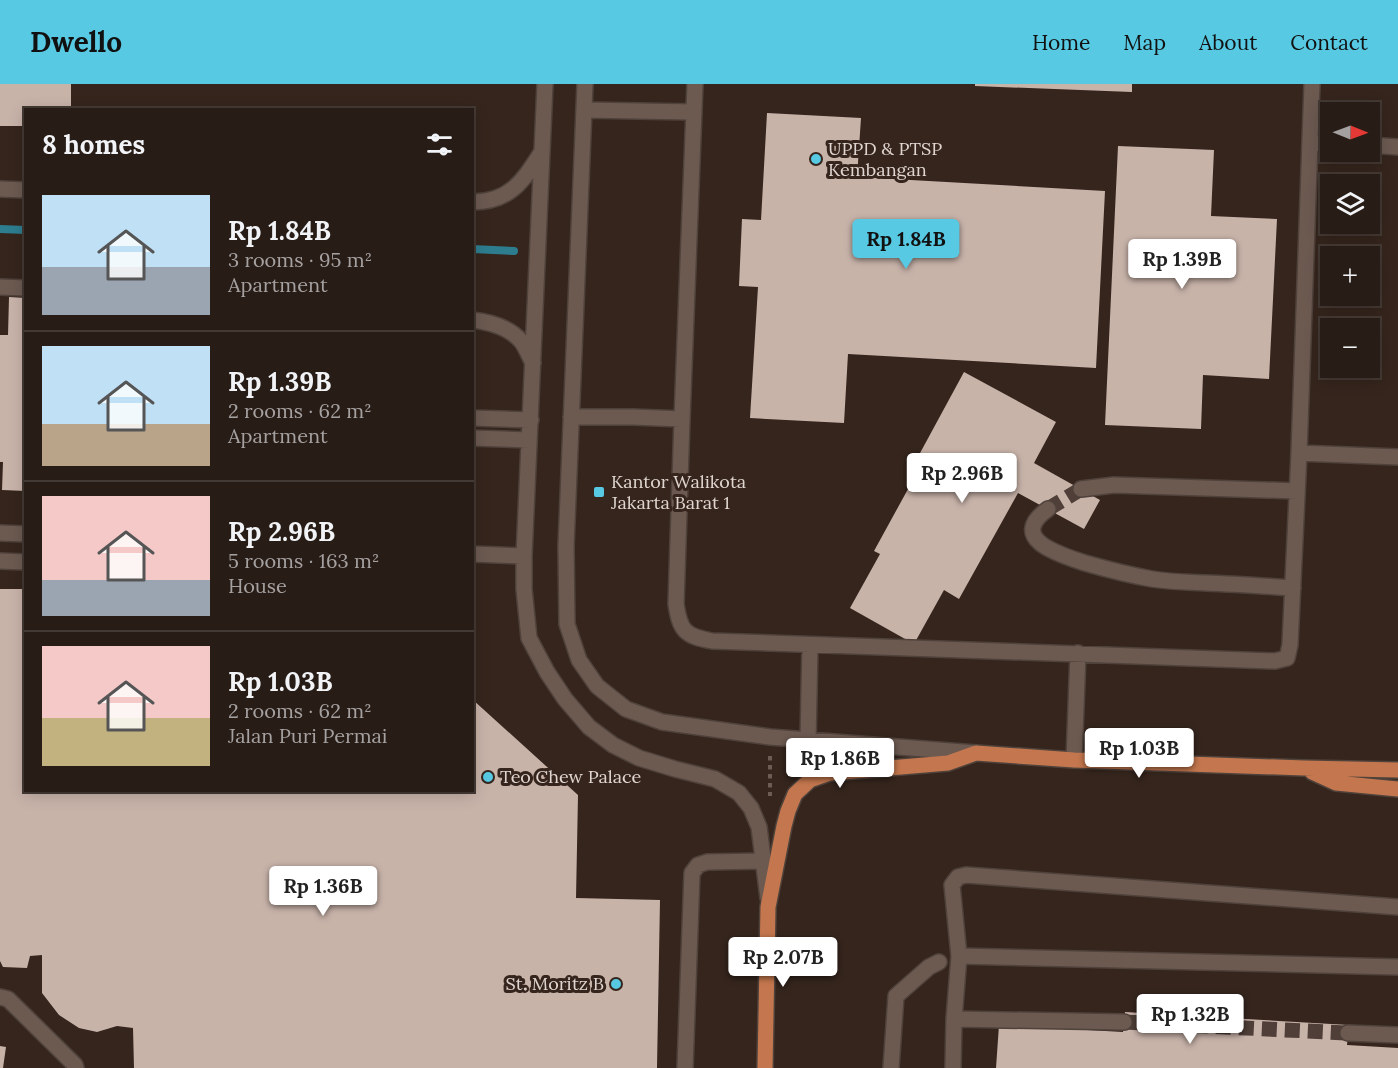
<!DOCTYPE html>
<html lang="en">
<head>
<meta charset="utf-8">
<style>
	:root { --surface:#281c16; --page:#30251f; --text:#f1f3f6; --muted:#a5a1a1; --line:#443a35; --accent:#57c9e3 }
	body { margin:0; font-family:Lora,serif; background:var(--page); color:var(--text); height:100vh; display:flex; flex-direction:column; font-size:22px; white-space:nowrap }
	* { box-sizing:border-box; margin:0 }
	p { font-size:20px; color:var(--muted) }
	.icon { flex:none; width:33px; height:33px; fill:none; stroke:currentColor; stroke-width:2; stroke-linecap:round; stroke-linejoin:round }
	.map { position:relative; flex:1; overflow:hidden }
	.panel { position:absolute; left:24px; top:24px; width:450px; height:684px; display:flex; flex-direction:column; background:var(--surface); border-radius:0px; box-shadow:0 3px 15px #0003,0 0 0 2px var(--line) }
	.panel>* { flex:none }
	.needle { width:39px; rotate:91deg }
	.fabs { position:absolute; left:1320px; top:18px; display:grid; gap:12px }
	.fabs a { display:grid; place-items:center; width:60px; height:60px; border-radius:0px; background:var(--surface); box-shadow:0 3px 15px #0003,0 0 0 2px var(--line); font-size:30px }
	.price { position:absolute; translate:-50% -51px; padding:0 14px; border-radius:6px; background:#fff; color:#222; font-size:20px; line-height:39px; filter:drop-shadow(0 2px 3px #0008) }
	.price::after { content:''; position:absolute; left:50%; top:36px; width:18px; height:14px; margin-left:-9px; background:inherit; clip-path:polygon(0 0,100% 0,50% 100%) }
	.price.on { background:var(--accent); color:#111 }
	ul { padding:0; list-style:none }
	li { display:flex; align-items:center; gap:18px; height:150px; padding:0 18px }
	li+li { border-top:2px solid var(--line) }
	li span { display:grid; place-items:center; flex:none; width:168px; height:120px; border-radius:0px; color:#555 }
	li>.icon { margin-inline-start:auto }
	span .icon { width:72px; height:72px; fill:#fffc; stroke-width:1 }
	li b { font-size:26px }
	h2 { display:flex; justify-content:space-between; align-items:center; height:72px; padding:0 18px; font-size:26px }
	header { display:flex; align-items:center; gap:36px; box-sizing:border-box; height:84px; padding:0 30px; background:var(--accent); color:#111 }
	header strong { font-size:28px }
	nav { display:flex; gap:33px; margin-inline-start:auto; font-size:21px }
	.map>svg:first-child { display:block }
	.lines { fill:none; stroke-linecap:round; stroke-linejoin:round }
	.stream { stroke:#2d7d8f; stroke-width:8 }
	.building { fill:#c8b3a9 }
	.minor-tunnel { stroke:#4f3f38; stroke-width:15; stroke-dasharray:15 8; stroke-linecap:butt }
	.minor-casing { stroke:#4f423b; stroke-width:18 }
	.major-casing { stroke:#4f423b; stroke-width:18 }
	.path { stroke:#6b5d56; stroke-width:4; stroke-dasharray:4.5 4.5; stroke-linecap:butt }
	.minor { stroke:#6c5a51; stroke-width:15 }
	.major { stroke:#c4774e; stroke-width:15 }
	.poi-dot { fill:#57c9e3; stroke:#35251d; stroke-width:2 }
	.labels { text-anchor:middle; stroke-width:6; stroke-linejoin:round; paint-order:stroke }
	.poi-label { font-size:18px; fill:#e0d5d0; stroke:#35251d; text-anchor:start }
</style>
</head>
<body>
<header>
<strong>Dwello</strong>
<nav><a>Home</a><a>Map</a><a>About</a><a>Contact</a></nav>
</header>
<div class="map">
<svg width="1398" height="984" viewBox="0 0 1398 984">
	<rect width="100%" height="100%" fill="#35251d"/>
	<g class="lines">
		<!-- stream -->
		<path class="stream" d="M0,145L26,146
			M472,165L514,167"/>
	</g>
	<!-- building -->
	<path class="building" d="M0,0H71V26H26V42H0Z
		M975,0H1132V8L975,2Z
		M767,29L861,34L857,93L1105,107L1096,284L848,270L844,339L750,334L758,203L739,202L742,135L761,136Z
		M1118,62L1214,66L1211,132L1277,135L1269,295L1203,291L1201,345L1105,341Z
		M9,213L26,214V407L2,406L3,378H0V251H8Z
		M964,288L1056,338L1034,379L1100,416L1084,445L1018,409L959,515L944,506L914,560L850,524L880,470L874,467L919,385L913,382Z
		M0,505H26V706H472V615L578,711L576,814L660,816L657,984H134L133,944L117,942L97,948L79,944L59,931L42,909V871L30,872L27,884L3,883L0,877Z
		M1125,928L1349,941L1347,961L1398,964V984H996L999,941L1123,948Z
		M0,962L6,963L3,984H0Z"/>
	<g class="lines">
		<!-- minor-tunnel -->
		<path class="minor-tunnel" d="M1048,425L1081,405
			M1124,938L1348,949"/>
		<defs>
			<path id="minor" d="M545,0L524,472V505L529,554L547,588L565,615L589,643L613,661L639,674L675,685L715,695L739,709L751,724L759,743L768,814
				M585,0L566,462L567,540L579,576L597,602L626,625L662,638L770,653L976,669
				M695,0L682,335L676,520C680,547 685,552 712,557L1275,577L1287,574L1290,561L1299,369L1312,0
				M584,26L693,28
				M1311,59L1330,60
				M1370,61L1398,63
				M0,105L26,106
				M472,118C510,118 523,97 541,69
				M0,203L26,204
				M472,236C490,238 509,243 521,257C526,263 529,272 533,279
				M571,333H633L682,335
				M472,334L531,336
				M472,354L529,356
				M1299,369L1398,373
				M1081,405L1114,401L1297,407
				M1048,425C1006,455 1061,471 1085,479C1106,485 1129,491 1152,495C1170,498 1188,498 1206,499C1235,500 1264,502 1293,504
				M0,449L26,450
				M472,470L524,472
				M0,477L26,478
				M808,657L810,561
				M1074,676L1078,569
				M959,872L1398,883
				M0,913L8,915L75,981L76,984
				M954,935L1124,938
				M1348,949L1398,951
				M685,984L692,789L698,781L707,778L764,777
				M891,984L896,912L929,883L939,878
				M953,984L954,935L959,872L952,801L958,793L966,791L1398,823"/>
			<path id="major" d="M1312,688L1336,699L1398,705
				M765,984L768,823L784,742L788,727L795,710L810,696L830,689L948,679L976,669L1074,676L1304,684L1398,686"/>
		</defs>
		<!-- minor casing -->
		<use href="#minor" class="minor-casing"/>
		<!-- major casing -->
		<use href="#major" class="major-casing"/>
		<!-- path -->
		<path class="path" d="M770,672V712"/>
		<!-- minor -->
		<use href="#minor" class="minor"/>
		<!-- major -->
		<use href="#major" class="major"/>
	</g>
	<!-- markers -->
	<g class="poi-dot">
		<circle cx="816" cy="75" r="6"/>
		<rect x="593" y="402" width="12" height="12" rx="3"/>
		<circle cx="488" cy="693" r="6"/>
		<circle cx="616" cy="900" r="6"/>
	</g>
	<g class="labels">
		<!-- poi labels -->
		<g class="poi-label">
			<text x="828" y="71">UPPD &amp; PTSP<tspan x="828" dy="21">Kembangan</tspan></text>
			<text x="611" y="404">Kantor Walikota<tspan x="611" dy="21">Jakarta Barat 1</tspan></text>
			<text x="500" y="699">Teo Chew Palace</text>
			<text x="604" y="906" text-anchor="end">St. Moritz B</text>
		</g>
	</g>
</svg>
<div class="fabs">
<a><svg class="needle" viewBox="-14 -14 28 28"><path d="M0-13l5 13h-10z" fill="#e53935"/><path d="M0 13l5-13h-10z" fill="#a5a1a1"/></svg></a>
<a><svg class="icon" aria-label="layers" viewBox="0 0 24 24"><path d="M12 4l9 5-9 5-9-5zM3 14l9 5 9-5"/></svg></a>
<a>+</a>
<a>−</a>
</div>
<b class="price on" style="left:906px;top:186px">Rp 1.84B</b>
<b class="price" style="left:1182px;top:206px">Rp 1.39B</b>
<b class="price" style="left:962px;top:420px">Rp 2.96B</b>
<b class="price" style="left:1139px;top:695px">Rp 1.03B</b>
<b class="price" style="left:840px;top:705px">Rp 1.86B</b>
<b class="price" style="left:323px;top:833px">Rp 1.36B</b>
<b class="price" style="left:783px;top:904px">Rp 2.07B</b>
<b class="price" style="left:1190px;top:961px">Rp 1.32B</b>
<section class="panel">
<h2>8 homes<svg class="icon" aria-label="filters" viewBox="0 0 24 24"><path d="M4 7h16M4 17h16"/><circle cx="9" cy="7" r="2"/><circle cx="15" cy="17" r="2"/></svg></h2>
<ul>
<li><span style="background:linear-gradient(#bfe0f5 60%,#9aa5b1 0)"><svg class="icon" aria-label="home" viewBox="0 0 24 24"><path d="M3 11l9-7 9 7M6 9v11h12V9"/></svg></span><div><b>Rp 1.84B</b><p>3 rooms · 95 m²</p><p>Apartment</p></div></li>
<li><span style="background:linear-gradient(#bfe0f5 65%,#b9a48a 0)"><svg class="icon" aria-label="home" viewBox="0 0 24 24"><path d="M3 11l9-7 9 7M6 9v11h12V9"/></svg></span><div><b>Rp 1.39B</b><p>2 rooms · 62 m²</p><p>Apartment</p></div></li>
<li><span style="background:linear-gradient(#f6c9c9 70%,#9aa5b1 0)"><svg class="icon" aria-label="home" viewBox="0 0 24 24"><path d="M3 11l9-7 9 7M6 9v11h12V9"/></svg></span><div><b>Rp 2.96B</b><p>5 rooms · 163 m²</p><p>House</p></div></li>
<li><span style="background:linear-gradient(#f6c9c9 60%,#c2b280 0)"><svg class="icon" aria-label="home" viewBox="0 0 24 24"><path d="M3 11l9-7 9 7M6 9v11h12V9"/></svg></span><div><b>Rp 1.03B</b><p>2 rooms · 62 m²</p><p>Jalan Puri Permai</p></div></li>
</ul>
</section>
</div>
</body>
</html>
